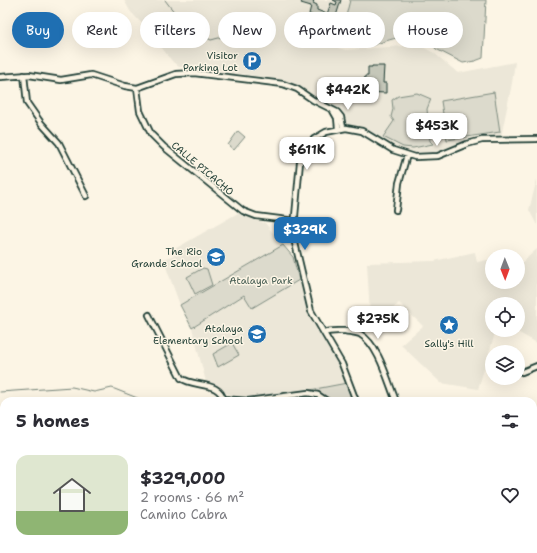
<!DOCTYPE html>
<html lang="en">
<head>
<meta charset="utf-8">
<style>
	:root { --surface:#fff; --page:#f2f2f3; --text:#2b2b33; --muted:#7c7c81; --accent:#1f6fb2 }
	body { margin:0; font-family:"Shantell Sans",sans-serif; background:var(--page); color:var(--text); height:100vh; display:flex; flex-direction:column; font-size:15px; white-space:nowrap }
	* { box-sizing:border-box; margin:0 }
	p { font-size:13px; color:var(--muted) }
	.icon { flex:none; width:22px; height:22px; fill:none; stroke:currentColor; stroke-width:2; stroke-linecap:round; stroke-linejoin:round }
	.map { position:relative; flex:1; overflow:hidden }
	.side { position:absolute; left:0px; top:397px; width:537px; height:156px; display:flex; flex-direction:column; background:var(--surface); border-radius:12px 12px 0 0; box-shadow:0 4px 16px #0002 }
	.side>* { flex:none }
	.top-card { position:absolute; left:12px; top:12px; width:513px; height:36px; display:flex; gap:8px }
	.needle { width:26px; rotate:179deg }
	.controls { position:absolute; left:485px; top:249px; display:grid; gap:8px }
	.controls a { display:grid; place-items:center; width:40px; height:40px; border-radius:50%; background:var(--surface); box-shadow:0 4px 16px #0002; font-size:20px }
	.price { position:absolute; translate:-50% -34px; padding:0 9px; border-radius:8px; background:#fff; color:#222; font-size:13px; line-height:26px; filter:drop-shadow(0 1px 2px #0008) }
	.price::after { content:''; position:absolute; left:50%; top:24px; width:12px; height:9px; margin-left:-6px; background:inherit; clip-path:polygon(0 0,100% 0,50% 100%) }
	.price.selected { background:var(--accent); color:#fff }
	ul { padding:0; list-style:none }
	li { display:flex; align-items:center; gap:12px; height:100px; padding:0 16px }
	li span { display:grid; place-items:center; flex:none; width:112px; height:80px; border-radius:12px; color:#555 }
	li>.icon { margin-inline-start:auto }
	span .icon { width:48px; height:48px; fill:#fffc; stroke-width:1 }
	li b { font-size:17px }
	h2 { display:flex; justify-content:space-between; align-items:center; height:48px; padding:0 16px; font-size:17px }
	.pill { padding:0 14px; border-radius:18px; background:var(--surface); box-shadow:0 4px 16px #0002; font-size:14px; line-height:36px }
	.pill.selected { background:var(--accent); color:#fff }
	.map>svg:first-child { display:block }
	.built { fill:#ece7d8 }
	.green { fill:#dcdacc; stroke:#7e8c80 }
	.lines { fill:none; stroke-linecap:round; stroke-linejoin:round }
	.stream { stroke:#758479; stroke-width:1 }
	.building { fill:#c5c7b9; stroke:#1f3d34 }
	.minor-casing { stroke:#1f3d34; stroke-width:8 }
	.minor { stroke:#fcf5e5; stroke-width:4.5 }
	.labels { text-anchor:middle; stroke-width:3; stroke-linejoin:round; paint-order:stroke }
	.poi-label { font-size:10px; fill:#1f3d34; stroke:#fcf5e5; text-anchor:end }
	.street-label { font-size:10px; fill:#1f3d34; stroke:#fcf5e5 }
	.park-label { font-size:10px; fill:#455c52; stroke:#fcf5e5 }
</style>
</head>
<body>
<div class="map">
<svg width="537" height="553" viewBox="0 0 537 553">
	<rect width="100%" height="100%" fill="#fcf5e5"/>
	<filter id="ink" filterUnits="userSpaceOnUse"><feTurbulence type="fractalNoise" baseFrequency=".025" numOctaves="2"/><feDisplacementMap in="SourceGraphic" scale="8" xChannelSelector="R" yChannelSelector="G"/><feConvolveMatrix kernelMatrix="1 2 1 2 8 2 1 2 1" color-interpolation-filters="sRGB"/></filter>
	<g filter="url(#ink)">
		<!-- built -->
		<path class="built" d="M124,0H351L338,48L346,50L419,45L434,53L458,73L515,62L512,83L501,137L475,136L446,150L435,153L417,154L399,150L390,145L367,130L360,126L345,124L343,116L325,102L294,85L280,80L210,69L197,65L179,67L172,61L148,30L130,11Z
			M537,179V225L529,210Z
			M238,213L241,215L265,223L283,245L180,305L163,259L175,255L173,250Z
			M537,249V343L514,330H518V304H492V330H496L478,389L441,383L401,345L423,326L399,303L377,323L370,315L367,263L434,261L475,252L477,262L492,259V282H518V266Z
			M299,280L308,312L338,363L347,383L310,390L298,391L244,399L223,392L216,386L206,382L192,328L244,295L252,308Z"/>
		<!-- green -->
		<path class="green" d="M350,0H486L483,58L475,61L463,63L436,49L429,40L422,38L413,40L407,37C382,37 364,57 340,40Z
			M494,92L500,132L447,140L441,101Z
			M417,93L431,99L427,109L430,141L433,144L413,148L403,147L383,137L394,121L391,117L393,109L392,100L398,96Z
			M238,131L245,137L234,150L228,145Z
			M283,245L293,257L299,280L252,308L244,295L192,328L180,305Z
			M203,268L207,269L212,285L195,294L187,277Z
			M232,343L239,355L218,367L213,354Z
			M347,383L354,401H332L319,392L310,390Z
			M302,396H313L322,401H270Z"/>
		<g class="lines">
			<!-- stream -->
			<path class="stream" d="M165,0C178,18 191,31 211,40L230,35L240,19L248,17
				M0,392L72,387L94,392L112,388L145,401
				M297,549L298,553
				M379,549L384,553"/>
		</g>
		<!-- building -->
		<path class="building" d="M303,0H314L313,3L317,5V10L327,14L331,3L336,5L337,2L333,0H341L336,16L330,15L326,21L309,14L311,6L301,3Z
			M372,66H384L383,83H386V93L363,92L364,85H362V82L364,83L365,76H368V67H372Z"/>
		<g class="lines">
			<defs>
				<path id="minor" d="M24,75L27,103L41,123L59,143L86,196
					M0,77L29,75L61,80L91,75L125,86L137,88L176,74L194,73L283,84L297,89L313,100L337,112L341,117L343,128
					M137,88L140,111L151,134L164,147L243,211L256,216L295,221
					M333,111L337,118L338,128
					M396,210L399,183L407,155
					M149,315L181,378C194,388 220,380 224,401
					M324,333C331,330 337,331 345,331C350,332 355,332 360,334C379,345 388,382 396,401
					M522,372L537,366
					M224,399L248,401L308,393L318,395L327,401
					M356,401L342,364L311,311L295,243L294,227L300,162L307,147L314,139L326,132L346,128L362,131L393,150L415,157L438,156L467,144L482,140L537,139
					M160,549L161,553
					M331,549L332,553
					M416,549L418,553
					M510,549L512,553
					M204,553L205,549
					M425,553L427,549"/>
			</defs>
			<!-- minor casing -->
			<use href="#minor" class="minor-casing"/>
			<!-- minor -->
			<use href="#minor" class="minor"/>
		</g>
	</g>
	<!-- icons -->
	<defs>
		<symbol id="parking-disc" viewBox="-11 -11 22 22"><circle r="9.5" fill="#1f6fb2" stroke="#fcf5e5"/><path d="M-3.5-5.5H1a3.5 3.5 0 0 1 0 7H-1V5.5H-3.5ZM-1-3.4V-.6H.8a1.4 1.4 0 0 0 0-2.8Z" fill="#fff"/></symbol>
		<symbol id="school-disc" viewBox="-11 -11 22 22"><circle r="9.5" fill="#1f6fb2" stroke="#fcf5e5"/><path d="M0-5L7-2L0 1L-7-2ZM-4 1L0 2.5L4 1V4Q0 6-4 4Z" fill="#fff"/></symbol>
		<symbol id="sight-disc" viewBox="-11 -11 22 22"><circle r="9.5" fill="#1f6fb2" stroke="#fcf5e5"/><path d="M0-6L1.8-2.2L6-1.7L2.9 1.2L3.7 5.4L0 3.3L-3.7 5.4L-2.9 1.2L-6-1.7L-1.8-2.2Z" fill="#fff"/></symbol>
	</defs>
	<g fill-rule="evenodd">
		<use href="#parking-disc" x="241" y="50" width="22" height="22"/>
		<use href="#school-disc" x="205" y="246" width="22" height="22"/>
		<use href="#sight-disc" x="438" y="314" width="22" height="22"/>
		<use href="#school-disc" x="246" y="323" width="22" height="22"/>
	</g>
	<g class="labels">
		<!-- poi labels -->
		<g class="poi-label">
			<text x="238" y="59">Visitor<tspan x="238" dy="12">Parking Lot</tspan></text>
			<text x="202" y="255">The Rio<tspan x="202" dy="12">Grande School</tspan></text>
			<text x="243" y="332">Atalaya<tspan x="243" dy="12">Elementary School</tspan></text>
			<text x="449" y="347" text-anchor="middle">Sally's Hill</text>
		</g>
		<!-- street labels -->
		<g class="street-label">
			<text transform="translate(203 168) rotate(40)" y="4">CALLE PICACHO</text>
		</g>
		<!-- park labels -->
		<g class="park-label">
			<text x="261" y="284">Atalaya Park</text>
		</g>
	</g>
</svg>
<div class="controls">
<a><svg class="needle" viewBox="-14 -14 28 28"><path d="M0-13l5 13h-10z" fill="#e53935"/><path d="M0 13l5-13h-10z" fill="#7c7c81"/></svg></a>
<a><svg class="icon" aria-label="locate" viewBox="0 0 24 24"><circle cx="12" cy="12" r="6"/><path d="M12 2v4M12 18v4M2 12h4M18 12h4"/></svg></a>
<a><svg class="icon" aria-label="layers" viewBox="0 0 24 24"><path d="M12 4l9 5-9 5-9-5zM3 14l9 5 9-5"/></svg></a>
</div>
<b class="price" style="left:348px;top:111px">$442K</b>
<b class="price" style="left:437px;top:147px">$453K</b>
<b class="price" style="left:307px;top:171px">$611K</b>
<b class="price selected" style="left:305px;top:251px">$329K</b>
<b class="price" style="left:378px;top:340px">$275K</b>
<div class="top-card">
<a class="pill selected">Buy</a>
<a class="pill">Rent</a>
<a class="pill">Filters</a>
<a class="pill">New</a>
<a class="pill">Apartment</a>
<a class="pill">House</a>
</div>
<section class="side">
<h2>5 homes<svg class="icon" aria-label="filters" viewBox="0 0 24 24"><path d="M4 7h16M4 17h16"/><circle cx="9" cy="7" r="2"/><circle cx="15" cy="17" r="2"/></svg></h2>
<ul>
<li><span style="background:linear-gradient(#dfe7d0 70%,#8fb573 0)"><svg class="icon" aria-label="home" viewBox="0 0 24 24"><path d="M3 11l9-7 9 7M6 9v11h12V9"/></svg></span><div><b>$329,000</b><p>2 rooms · 66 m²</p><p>Camino Cabra</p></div><svg class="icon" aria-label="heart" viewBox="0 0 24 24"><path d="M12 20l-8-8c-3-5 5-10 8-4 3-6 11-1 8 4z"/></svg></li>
</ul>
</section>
</div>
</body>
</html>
